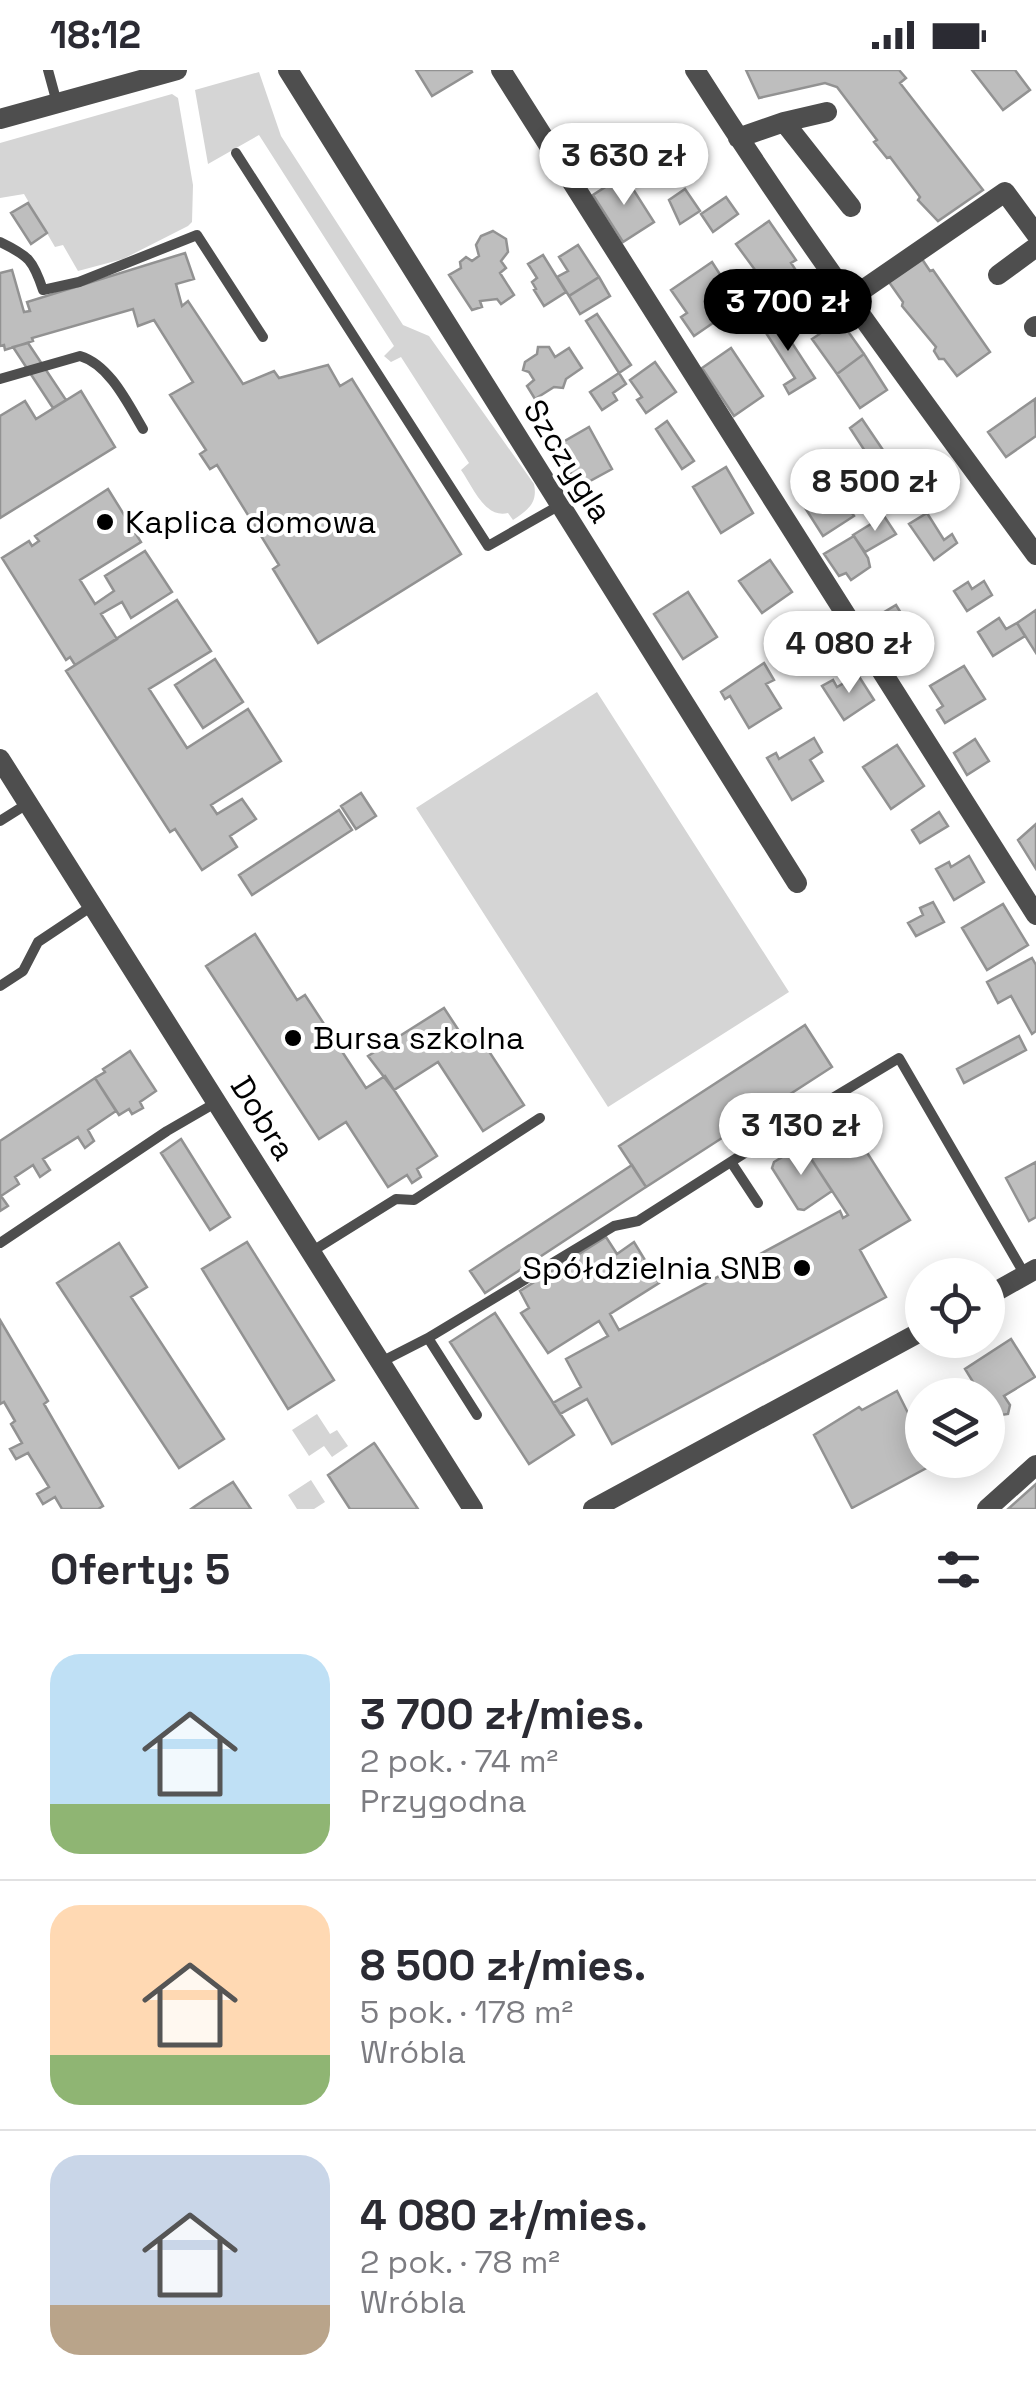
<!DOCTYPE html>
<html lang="pl">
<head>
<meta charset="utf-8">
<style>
	:root { --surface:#fff; --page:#f7f7f7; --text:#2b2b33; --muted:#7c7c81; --line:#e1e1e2; --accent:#000 }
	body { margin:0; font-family:"Space Grotesk",sans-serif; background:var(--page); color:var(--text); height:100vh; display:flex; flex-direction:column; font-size:38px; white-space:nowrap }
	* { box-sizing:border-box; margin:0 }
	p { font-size:32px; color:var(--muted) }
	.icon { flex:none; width:55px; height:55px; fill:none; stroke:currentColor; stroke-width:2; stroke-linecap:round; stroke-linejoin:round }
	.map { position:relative; height:1439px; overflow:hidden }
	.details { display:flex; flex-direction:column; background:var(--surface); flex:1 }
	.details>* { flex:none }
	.tools { position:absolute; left:905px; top:1188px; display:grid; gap:20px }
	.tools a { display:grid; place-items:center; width:100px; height:100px; border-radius:50%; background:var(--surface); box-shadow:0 5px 25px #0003; font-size:50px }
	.price { position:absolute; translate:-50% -85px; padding:0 22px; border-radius:35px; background:#fff; color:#222; font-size:32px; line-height:65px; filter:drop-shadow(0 2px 5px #0008) }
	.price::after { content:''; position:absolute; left:50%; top:60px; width:30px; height:22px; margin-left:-15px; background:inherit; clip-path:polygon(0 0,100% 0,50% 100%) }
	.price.selected { background:var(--accent); color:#fff }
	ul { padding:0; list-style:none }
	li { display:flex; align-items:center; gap:30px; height:250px; padding:0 50px }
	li+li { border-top:2px solid var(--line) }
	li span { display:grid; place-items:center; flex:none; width:280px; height:200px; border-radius:30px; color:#555 }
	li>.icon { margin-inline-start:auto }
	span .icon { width:120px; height:120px; fill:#fffc; stroke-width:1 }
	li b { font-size:42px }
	h2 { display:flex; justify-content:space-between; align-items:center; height:120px; padding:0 50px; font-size:42px }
	.status { display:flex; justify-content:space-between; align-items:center; height:70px; padding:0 50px; background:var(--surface); direction:ltr }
	.status svg { height:28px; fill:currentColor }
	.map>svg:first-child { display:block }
	.green { fill:#d5d5d5 }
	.building { fill:#bebebe; stroke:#929292; stroke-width:2.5 }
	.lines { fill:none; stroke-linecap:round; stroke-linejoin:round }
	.lane { stroke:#4e4e4e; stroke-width:10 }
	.street { stroke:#4e4e4e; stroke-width:20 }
	.poi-dot { fill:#000; stroke:#fff; stroke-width:4 }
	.labels { text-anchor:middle; stroke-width:8; stroke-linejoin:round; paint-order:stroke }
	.street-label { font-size:32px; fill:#000; stroke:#fff }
	.poi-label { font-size:32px; fill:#000; stroke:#fff; text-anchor:start }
</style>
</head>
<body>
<div class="status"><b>18:12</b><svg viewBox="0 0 49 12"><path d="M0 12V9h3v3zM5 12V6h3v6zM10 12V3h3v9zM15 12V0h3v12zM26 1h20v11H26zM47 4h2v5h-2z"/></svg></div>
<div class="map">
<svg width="1036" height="1439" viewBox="0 0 1036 1439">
	<rect width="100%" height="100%" fill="#fff"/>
	<!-- green -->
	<path class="green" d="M259,2L281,66L403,255L429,266L534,414C538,433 528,440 513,450L508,443C485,449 473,417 461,400L469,393L401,287L391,292L384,286L394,276L259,65L208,94L195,20Z
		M172,24L178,28L193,115L192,152L188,156L123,189L78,201L63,175L55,177L24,124L0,128V73Z
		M597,622L789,922L608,1037L416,738Z
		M317,1344L330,1364L337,1360L348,1376L332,1387L324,1376L309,1386L292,1360Z
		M311,1410L325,1432L314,1439H297L288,1425Z"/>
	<!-- building -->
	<path class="building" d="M416,0H471L472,2L432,26Z
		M746,0H899L906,8L900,13L983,120L938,151L918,130L920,127L890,87L887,88L874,72L877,70L837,17L825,13L759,28Z
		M972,0H1015L1030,20L1003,40Z
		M624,105L654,152L623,172L593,125Z
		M685,119L700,141L680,154L669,130Z
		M726,127L738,144L713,162L701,144Z
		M28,133L47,163L31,174L11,143Z
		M769,151L796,190L791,193L799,205L765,229L751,209L758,204L736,174Z
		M493,161L506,169L508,182L501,191L506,198L500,203L514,225L501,234L497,229L480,231L482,237L472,240L449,205L461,198L460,192L466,187L472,191L479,186L476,175L481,166Z
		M578,175L599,207L569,226L557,207L568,201L559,187Z
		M185,183L194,209L176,214L182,236L188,231L243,314L274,301L279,308L328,295L340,316L352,309L461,484L318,573L273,499L279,495L217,395L210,399L200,384L206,380L170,325L193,312L154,250L138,256L133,239L32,268L33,271L5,280L4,275L0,276V203L12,200L24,242L30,241L27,232Z
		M543,185L566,222L544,236L534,220L536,219L532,212L537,208L528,194Z
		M922,189L930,201L933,200L990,282L957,306L944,289H939L934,281L936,277L902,236L903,232L889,212Z
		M712,192L721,206L726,203L745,231L694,266L681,247L687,243L671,220Z
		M599,207L610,226L580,244L569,226Z
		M597,244L631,295L619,303L586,251Z
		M773,244L815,308L789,324L784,315L795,308L759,252Z
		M834,249L836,253L840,250L864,284L837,304L812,269L830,257L828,254Z
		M28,273L66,330L53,338L13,277Z
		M538,277H549L555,287L569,278L582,298L566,309L563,318L554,317L535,329L527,316L534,310L529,302L523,300L525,292L537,284Z
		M731,278L763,326L734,346L702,298Z
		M864,284L887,320L860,338L837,304Z
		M655,292L676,322L646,343L637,330L642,327L630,310Z
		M619,303L626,314L613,323L617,330L602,340L590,322Z
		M81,321L115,377L0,448V346L25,331L36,349Z
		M1035,329L1036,366L1006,387L988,362Z
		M862,349L887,386L874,395L850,358Z
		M667,351L694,391L682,399L656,359Z
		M589,357L612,399L579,417L556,376Z
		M726,397L753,443L721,463L693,417Z
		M825,402L854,446L823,466L795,422Z
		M108,419L141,472L80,510L95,534L114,521L105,506L145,481L172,522L131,548L122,532L101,544L117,569L75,595L70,587L66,590L2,488L29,471L32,476L39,471L35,466Z
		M927,443L944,470L952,464L957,473L934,490L909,454Z
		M884,446L896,464L865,482L853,465Z
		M854,466L868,488L870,497L851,510L846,503L839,506L824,484Z
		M770,490L792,522L762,543L739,511Z
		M984,511L992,525L967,541L954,521L968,512L972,519Z
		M688,522L717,567L683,589L654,544Z
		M177,530L211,581L149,619L187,678L248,639L281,691L211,735L217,744L242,729L256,749L230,766L237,777L202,800L175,759L170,762L66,601Z
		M896,535L915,566L885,583L866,553Z
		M1036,540V583L1017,553Z
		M999,548L1006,559L1017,553L1025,566L993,586L978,562Z
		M215,589L243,632L203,658L175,615Z
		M764,593L774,610L766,614L781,638L749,658L730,626L725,629L721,622Z
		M964,596L985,629L945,653L937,640L943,636L930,616Z
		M858,605L874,630L844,650L822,616L833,610L837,617Z
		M814,668L822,682L810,690L823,711L792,730L767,688L776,683L779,689Z
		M975,669L989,691L967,705L954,683Z
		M897,675L924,716L891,739L863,697Z
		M361,723L376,746L356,759L341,736Z
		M339,740L352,760L252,825L239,805Z
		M939,742L948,756L920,773L912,760Z
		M1036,754V799L1018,770Z
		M969,786L984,812L954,830L936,799L949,792L951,797Z
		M933,832L944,852L916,866L908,853L923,845L920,838Z
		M1003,834L1028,875L987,900L962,858Z
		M255,864L297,930L305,925L366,1018L385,1006L437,1086L417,1099L421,1107L412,1113L407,1105L388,1117L346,1052L319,1069L206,896Z
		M1032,888L1036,895V961L1032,964L1011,926L998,933L987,912Z
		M444,938L465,970L477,963L524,1035L483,1061L438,992L394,1020L368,986Z
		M805,955L832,997L646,1117L619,1076Z
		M1019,966L1026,980L964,1013L957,999Z
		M130,981L156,1021L140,1032L143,1038L132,1044L129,1039L119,1045L95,1008L105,1002L103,999Z
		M95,1008L116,1041L88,1060L94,1071L85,1078L78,1067L43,1089L50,1100L40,1107L33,1095L15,1107L19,1114L1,1126L8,1136L0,1141V1071Z
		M782,1029L802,1059L817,1048L825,1060L786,1085L778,1074L788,1065L770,1037Z
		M845,1048L910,1150L860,1180L886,1227L612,1374L587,1329L560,1344L553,1333L581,1317L566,1289L608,1266L599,1251L548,1283L521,1243L529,1238L520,1221L606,1167L617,1184L634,1172L659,1213L610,1244L619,1260L840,1141L843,1148L848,1145L802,1075Z
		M181,1069L230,1147L210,1160L161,1083Z
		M802,1075L832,1121L804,1140L798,1139L772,1098L774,1092Z
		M1036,1092V1147L1029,1151L1006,1108Z
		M632,1095L646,1117L485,1223L470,1201Z
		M247,1172L334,1310L288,1339L202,1199Z
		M119,1173L147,1217L131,1227L224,1369L179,1398L57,1213Z
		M495,1243L574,1365L529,1394L450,1272Z
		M0,1250L48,1331L44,1334L103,1436L98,1439H62L55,1427L43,1434L37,1424L49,1417L28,1383L16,1389L10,1379L22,1373L11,1354L15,1351L4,1332L0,1334Z
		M1011,1269L1035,1307L1004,1326L1010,1335L1008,1344L995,1346L988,1335V1325H981L965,1299Z
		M897,1321L922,1371V1390H932L934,1394L852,1438L814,1365L859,1337L862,1340Z
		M374,1373L375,1374L418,1439H350L328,1405Z
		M233,1412L251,1439H191L204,1430Z
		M1036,1414V1439H1008Z"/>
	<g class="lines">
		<!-- lane -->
		<path class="lane" d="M48,0L57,33
			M236,83L488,476L560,435
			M0,172C29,186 33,190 43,220L79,212L197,165L263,267
			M0,309L80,286C110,295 128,334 143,359
			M0,751L27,734
			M0,916L23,901L38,872L92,836
			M796,1050L899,988L1025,1205
			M731,1092L758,1133
			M0,1173L167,1061L217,1032
			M311,1182L396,1129L414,1130L540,1048
			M428,1268L614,1156L638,1151L784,1058
			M381,1292L428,1268L477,1345"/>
		<!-- street -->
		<path class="street" d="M288,0L797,813
			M501,0L1036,845
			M695,0C801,167 919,326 1036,485
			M0,49L177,0
			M784,52L827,42
			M738,68L784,52L851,137
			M998,205L1036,177
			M851,228L1005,122L1036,164
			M1034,257L1036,256
			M0,689L473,1439
			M988,1226L1036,1199
			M593,1439L922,1261
			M987,1439L1036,1395"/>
	</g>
	<!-- markers -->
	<g class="poi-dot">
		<circle cx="105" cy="452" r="10"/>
		<circle cx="293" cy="968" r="10"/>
		<circle cx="802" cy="1198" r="10"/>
	</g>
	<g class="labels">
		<!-- street labels -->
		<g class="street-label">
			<text transform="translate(568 391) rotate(58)" y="11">Szczygla</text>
			<text transform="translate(263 1048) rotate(58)" y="11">Dobra</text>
		</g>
		<!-- poi labels -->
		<g class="poi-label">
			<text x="125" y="463">Kaplica domowa</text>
			<text x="313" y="979">Bursa szkolna</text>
			<text x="782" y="1209" text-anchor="end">Spółdzielnia SNB</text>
		</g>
	</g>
</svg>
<div class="tools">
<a><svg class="icon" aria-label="locate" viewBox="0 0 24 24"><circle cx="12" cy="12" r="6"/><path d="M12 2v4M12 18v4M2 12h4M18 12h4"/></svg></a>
<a><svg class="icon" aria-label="layers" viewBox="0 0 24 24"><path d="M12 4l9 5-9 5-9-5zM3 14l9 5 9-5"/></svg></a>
</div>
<b class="price" style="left:624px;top:138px">3 630 zł</b>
<b class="price selected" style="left:788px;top:284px">3 700 zł</b>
<b class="price" style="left:875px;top:464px">8 500 zł</b>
<b class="price" style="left:849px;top:626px">4 080 zł</b>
<b class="price" style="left:801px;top:1108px">3 130 zł</b>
</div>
<section class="details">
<h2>Oferty: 5<svg class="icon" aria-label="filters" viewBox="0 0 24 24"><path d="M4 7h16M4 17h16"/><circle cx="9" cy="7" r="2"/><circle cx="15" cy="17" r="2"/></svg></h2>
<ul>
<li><span style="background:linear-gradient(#bfe0f5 75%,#8fb573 0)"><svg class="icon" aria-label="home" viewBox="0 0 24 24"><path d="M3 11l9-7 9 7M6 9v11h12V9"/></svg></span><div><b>3 700 zł/mies.</b><p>2 pok. · 74 m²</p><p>Przygodna</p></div></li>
<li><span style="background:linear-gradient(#ffd9b3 75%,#8fb573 0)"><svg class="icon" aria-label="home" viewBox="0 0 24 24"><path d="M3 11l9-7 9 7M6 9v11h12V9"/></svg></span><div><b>8 500 zł/mies.</b><p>5 pok. · 178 m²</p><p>Wróbla</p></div></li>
<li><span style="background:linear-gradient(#c9d6e8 75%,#b9a48a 0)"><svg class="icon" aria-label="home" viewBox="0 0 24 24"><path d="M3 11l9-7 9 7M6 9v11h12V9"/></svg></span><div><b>4 080 zł/mies.</b><p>2 pok. · 78 m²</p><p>Wróbla</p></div></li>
</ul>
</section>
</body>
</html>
